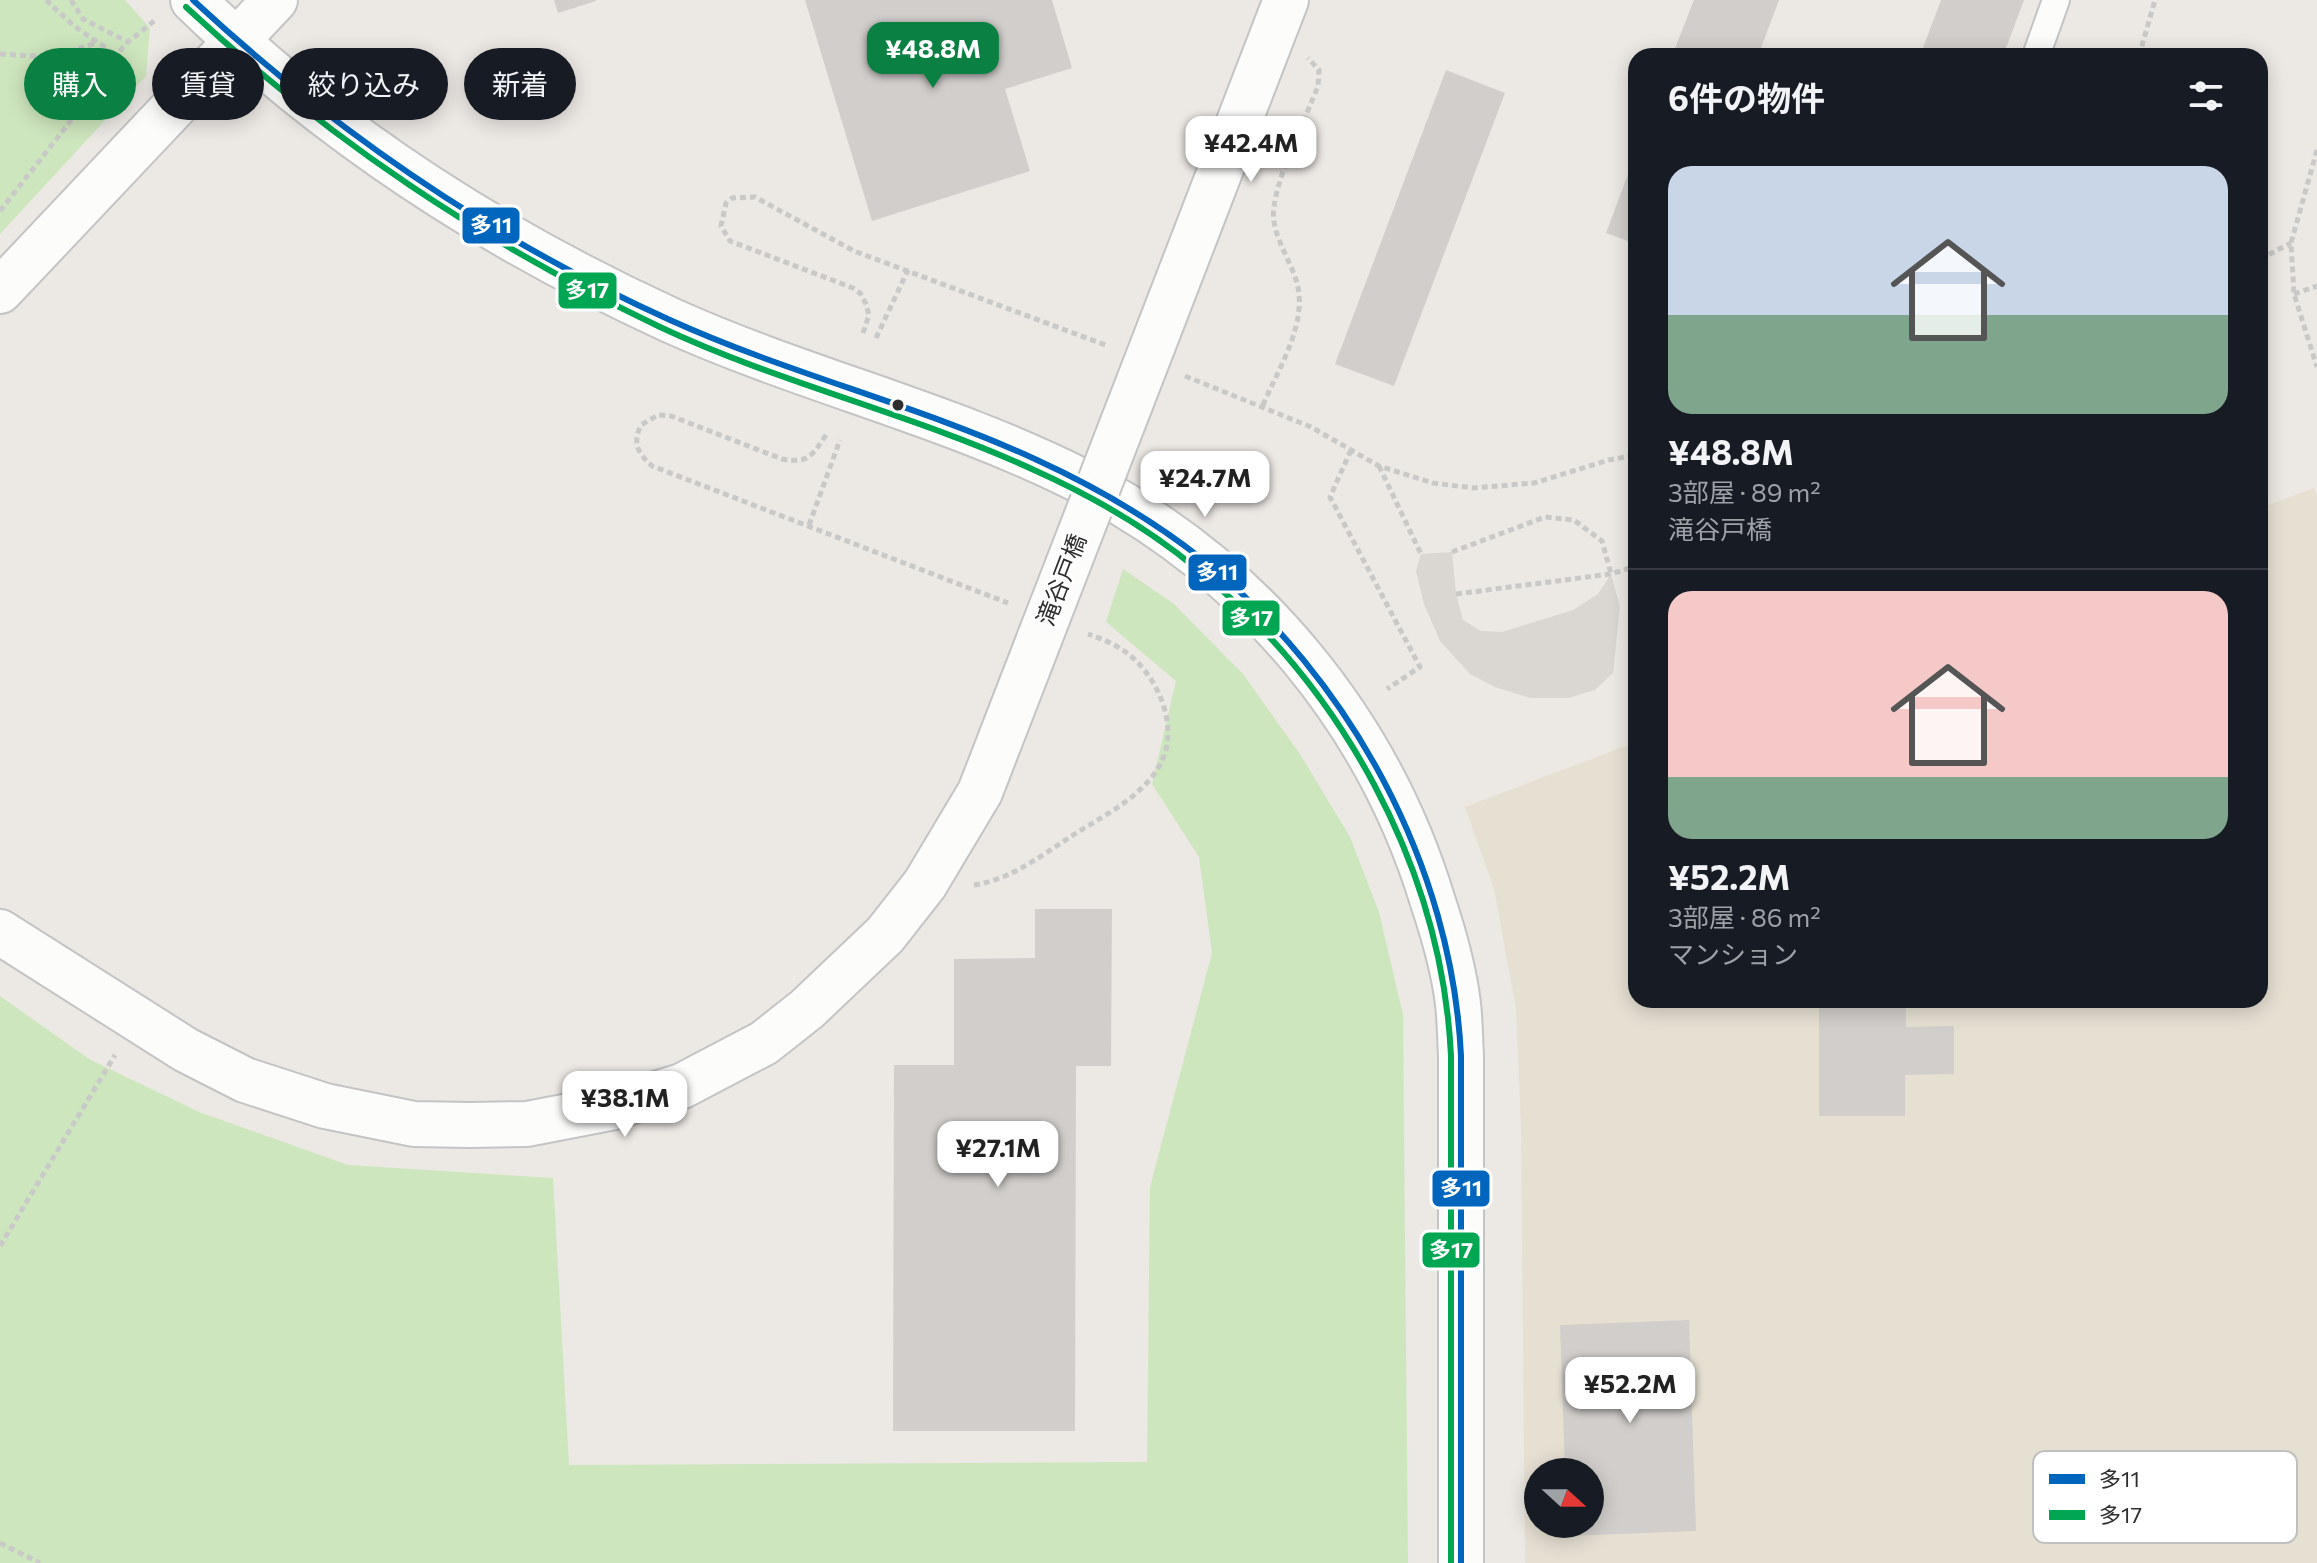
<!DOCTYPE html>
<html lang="ja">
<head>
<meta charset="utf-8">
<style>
	:root { --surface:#171b24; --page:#20242c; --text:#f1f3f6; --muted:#9ea1a6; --line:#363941; --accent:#0b8043 }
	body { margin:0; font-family:Commissioner,"Noto Sans JP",sans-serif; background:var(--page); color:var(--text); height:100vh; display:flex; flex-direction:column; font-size:30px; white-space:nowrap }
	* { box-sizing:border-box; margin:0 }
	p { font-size:26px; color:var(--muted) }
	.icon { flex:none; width:44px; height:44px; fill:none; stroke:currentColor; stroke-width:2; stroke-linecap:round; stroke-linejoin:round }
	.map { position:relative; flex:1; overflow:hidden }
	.details { position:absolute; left:1628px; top:48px; width:640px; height:960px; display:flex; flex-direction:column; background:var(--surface); border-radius:24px; box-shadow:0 4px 20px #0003 }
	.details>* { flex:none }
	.hud { position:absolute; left:24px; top:48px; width:760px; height:72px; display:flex; gap:16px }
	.needle { width:52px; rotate:111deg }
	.buttons { position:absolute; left:1524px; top:1458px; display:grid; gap:16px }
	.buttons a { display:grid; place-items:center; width:80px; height:80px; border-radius:50%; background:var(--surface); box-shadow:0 4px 20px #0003; font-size:40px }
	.price { position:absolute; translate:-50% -68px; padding:0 18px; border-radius:16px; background:#fff; color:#222; font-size:26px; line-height:52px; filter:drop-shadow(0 2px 4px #0008) }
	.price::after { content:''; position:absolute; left:50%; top:48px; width:24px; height:18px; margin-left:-12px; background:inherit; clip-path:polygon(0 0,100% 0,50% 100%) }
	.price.on { background:var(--accent); color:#fff }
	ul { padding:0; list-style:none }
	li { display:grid; align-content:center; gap:16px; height:424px; padding:0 40px }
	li+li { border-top:2px solid var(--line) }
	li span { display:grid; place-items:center; height:248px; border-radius:24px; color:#555 }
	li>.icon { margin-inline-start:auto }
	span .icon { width:144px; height:144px; fill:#fffc; stroke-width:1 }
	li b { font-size:34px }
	h2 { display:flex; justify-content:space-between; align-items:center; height:96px; padding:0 40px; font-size:34px }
	.chip { padding:0 28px; border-radius:36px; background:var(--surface); box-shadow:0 4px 20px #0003; font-size:28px; line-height:72px }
	.chip.on { background:var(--accent); color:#fff }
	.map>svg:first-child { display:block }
	.education { fill:#e6e0d3; fill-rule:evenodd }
	.green { fill:#cee6be }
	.plaza { fill:#dad6d2 }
	.building { fill:#d1cecb }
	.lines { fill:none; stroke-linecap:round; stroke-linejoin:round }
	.service-casing { stroke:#c5c4c5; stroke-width:30 }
	.tertiary-casing { stroke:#c5c4c5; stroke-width:48 }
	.path { stroke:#c9c9c8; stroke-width:5; stroke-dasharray:6 4; stroke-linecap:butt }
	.service { stroke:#fcfcfb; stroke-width:26 }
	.tertiary { stroke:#fcfcfb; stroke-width:44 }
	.tertiary-bridge-casing { stroke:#c5c4c5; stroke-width:48; stroke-linecap:butt }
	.tertiary-bridge { stroke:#fcfcfb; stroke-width:44 }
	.bus-1-casing { stroke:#fff; stroke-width:12 }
	.bus-2-casing { stroke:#fff; stroke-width:12 }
	.bus-1 { stroke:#0065bd; stroke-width:6 }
	.bus-2 { stroke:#00a651; stroke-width:6 }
	.bus-dot { fill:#2e2e2e; stroke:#fff; stroke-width:3 }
	.labels { text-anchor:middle; stroke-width:6; stroke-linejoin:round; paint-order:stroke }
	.street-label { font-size:24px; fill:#2e2e2e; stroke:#fff }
	.key { fill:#fff; stroke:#c0c0c0; stroke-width:2 }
	.key-label { font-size:22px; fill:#2e2e2e }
	.line-badge { stroke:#fff; stroke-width:3 }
	.badge-label { font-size:22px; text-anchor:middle; font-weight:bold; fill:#fff }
</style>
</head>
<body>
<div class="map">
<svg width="2317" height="1563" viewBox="0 0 2317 1563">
	<rect width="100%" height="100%" fill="#ece8e4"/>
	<!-- education -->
	<path class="education" d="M2314,488L2317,496V1563H1525L1521,1127L1516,1009L1494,889L1465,807L1636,742V1000H2260V508ZM1538,1472H1590V1524H1538Z"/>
	<!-- green -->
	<path class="green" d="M0,0H125L150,28L146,76L0,234Z
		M1123,569L1174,604L1243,674L1300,754L1350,837L1379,912L1403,1015L1408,1563H0V996L89,1059L199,1112L348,1165L553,1178L569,1465L1147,1462L1150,1187L1212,953L1199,857L1152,784L1176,681L1106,622Z"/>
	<!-- plaza -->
	<path class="plaza" d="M1452,552L1456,594L1463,620L1481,631L1502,632L1573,610L1598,594L1611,574L1620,607L1613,673L1595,690L1568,698H1530L1495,687L1470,674L1440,641L1424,604L1416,571L1421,554Z"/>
	<!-- building -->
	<path class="building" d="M554,0H596V1L558,13Z
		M805,0H1052L1072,68L1005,89L1030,171L872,221Z
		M1694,0H1779L1758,56H1672Z
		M1941,0H2024L2003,56H1920Z
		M1446,70L1505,93L1394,386L1335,364Z
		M1636,153V244L1606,233Z
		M1035,909H1112L1111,1066H1076L1075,1431H893L894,1065H954V959L1035,958Z
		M1819,1000H1906V1027L1954,1026V1074L1905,1075V1116H1819Z
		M1689,1320L1696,1531L1568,1536L1567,1524H1590V1472H1565L1560,1325Z"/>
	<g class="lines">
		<defs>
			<path id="service" d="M2036,56L2056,0"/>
			<path id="tertiary" d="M193,0C330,134 496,240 670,320C805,381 953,415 1085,483C1253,570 1378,721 1433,902C1444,935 1454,969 1458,1004C1460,1021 1460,1039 1461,1056V1563
				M0,291L275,0
				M1153,345L1286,0
				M0,932L186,1050L245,1080L325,1106L414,1124L470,1125L527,1124L610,1108L682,1086L764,1043L807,1009L885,935L925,884L980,792L1040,637"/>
		</defs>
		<!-- service casing -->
		<use href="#service" class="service-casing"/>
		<!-- tertiary casing -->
		<use href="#tertiary" class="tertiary-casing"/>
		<!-- path -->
		<path class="path" d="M46,0L74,26L116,55
			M71,0L83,19L128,42
			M0,54L53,57L96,43
			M2139,56L2155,0
			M2317,150L2291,243L2294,294L2317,367
			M0,211L98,86L116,55L128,42L154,21
			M2260,259L2291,243
			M2294,294L2317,286
			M863,333L869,315L866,304L860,293L853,288L730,241L721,226L726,203L732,198L755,197L854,251L1108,346
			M876,338L908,270
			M1185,376L1311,427L1379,466L1433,483L1473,488L1534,483L1609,460L1636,455
			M1263,405C1279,367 1311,319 1295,277C1288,256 1270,231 1274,207C1278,173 1305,120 1318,86L1319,70L1308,58
			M826,435C812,455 809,464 782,459L671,416L658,415L641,425C632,444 638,453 652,466L1008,603
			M1351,450L1330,497L1420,667L1387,689
			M1379,466L1421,554
			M809,525L840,440
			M1452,552L1545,517L1574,520L1602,541L1611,574
			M1456,594L1611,574L1636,566
			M974,885C1009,880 1038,858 1067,839C1097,819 1139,800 1158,768C1182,731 1159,677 1127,653C1115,644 1102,639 1088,634
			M0,1246L115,1055
			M0,1543L40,1563"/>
		<!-- service -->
		<use href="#service" class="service"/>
		<!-- tertiary -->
		<use href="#tertiary" class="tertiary"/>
		<defs>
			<path id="tertiary-bridge" d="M1040,637L1153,345"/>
		</defs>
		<!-- tertiary-bridge casing -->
		<use href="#tertiary-bridge" class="tertiary-bridge-casing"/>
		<!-- tertiary-bridge -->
		<use href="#tertiary-bridge" class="tertiary-bridge"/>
		<defs>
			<path id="bus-1" d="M193,0C335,132 493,240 670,320C789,374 918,405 1037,460C1096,487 1151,519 1202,559C1350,678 1452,866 1461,1056V1563"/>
			<path id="bus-2" d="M186,7C331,142 482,242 660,327C781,384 913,414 1034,470C1092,496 1148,528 1197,569C1342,687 1442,868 1451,1056V1563"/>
		</defs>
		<!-- bus-1 casing -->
		<use href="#bus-1" class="bus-1-casing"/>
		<!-- bus-2 casing -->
		<use href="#bus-2" class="bus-2-casing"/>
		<!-- bus-1 -->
		<use href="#bus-1" class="bus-1"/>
		<!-- bus-2 -->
		<use href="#bus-2" class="bus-2"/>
	</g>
	<!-- markers -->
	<circle class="bus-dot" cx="898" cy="405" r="7"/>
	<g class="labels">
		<!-- street labels -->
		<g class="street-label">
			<text transform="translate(1062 580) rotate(-69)" y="8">滝谷戸橋</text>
		</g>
	</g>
	<!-- legend -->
	<rect x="2033" y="1451" width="264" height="92" rx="12" class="key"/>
	<rect x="2049" y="1474" width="36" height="10" fill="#0065bd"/>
	<rect x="2049" y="1510" width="36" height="10" fill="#00a651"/>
	<g class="key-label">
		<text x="2099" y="1487">多11</text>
		<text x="2099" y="1523">多17</text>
	</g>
	<g class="line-badge">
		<rect x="461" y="206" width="60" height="39" rx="8" fill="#0065bd"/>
		<rect x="557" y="271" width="61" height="39" rx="8" fill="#00a651"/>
		<rect x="1187" y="553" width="61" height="39" rx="8" fill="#0065bd"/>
		<rect x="1221" y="599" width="60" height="38" rx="8" fill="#00a651"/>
		<rect x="1431" y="1169" width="60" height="39" rx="8" fill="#0065bd"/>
		<rect x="1421" y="1231" width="60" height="38" rx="8" fill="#00a651"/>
	</g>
	<g class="badge-label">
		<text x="491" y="233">多11</text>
		<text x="587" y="298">多17</text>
		<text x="1217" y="580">多11</text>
		<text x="1251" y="626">多17</text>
		<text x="1461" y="1196">多11</text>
		<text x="1451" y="1258">多17</text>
	</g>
</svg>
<div class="buttons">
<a><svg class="needle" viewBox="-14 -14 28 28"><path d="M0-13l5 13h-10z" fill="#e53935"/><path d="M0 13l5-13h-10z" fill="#9ea1a6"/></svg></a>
</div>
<b class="price on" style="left:933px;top:90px">¥48.8M</b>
<b class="price" style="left:1251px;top:184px">¥42.4M</b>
<b class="price" style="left:1205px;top:519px">¥24.7M</b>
<b class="price" style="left:625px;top:1139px">¥38.1M</b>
<b class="price" style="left:998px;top:1189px">¥27.1M</b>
<b class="price" style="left:1630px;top:1425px">¥52.2M</b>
<div class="hud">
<a class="chip on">購入</a>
<a class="chip">賃貸</a>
<a class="chip">絞り込み</a>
<a class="chip">新着</a>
</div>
<section class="details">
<h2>6件の物件<svg class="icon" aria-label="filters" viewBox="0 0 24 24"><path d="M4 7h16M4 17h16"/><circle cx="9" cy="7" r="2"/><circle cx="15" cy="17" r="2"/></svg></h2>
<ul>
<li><span style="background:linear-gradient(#c9d6e8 60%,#7fa58c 0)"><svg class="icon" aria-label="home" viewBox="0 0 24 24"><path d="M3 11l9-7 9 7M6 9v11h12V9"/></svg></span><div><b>¥48.8M</b><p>3部屋 · 89 m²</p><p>滝谷戸橋</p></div></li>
<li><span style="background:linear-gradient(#f6c9c9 75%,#7fa58c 0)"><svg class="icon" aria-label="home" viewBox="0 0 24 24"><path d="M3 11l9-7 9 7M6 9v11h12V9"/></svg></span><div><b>¥52.2M</b><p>3部屋 · 86 m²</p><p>マンション</p></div></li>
</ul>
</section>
</div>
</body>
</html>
